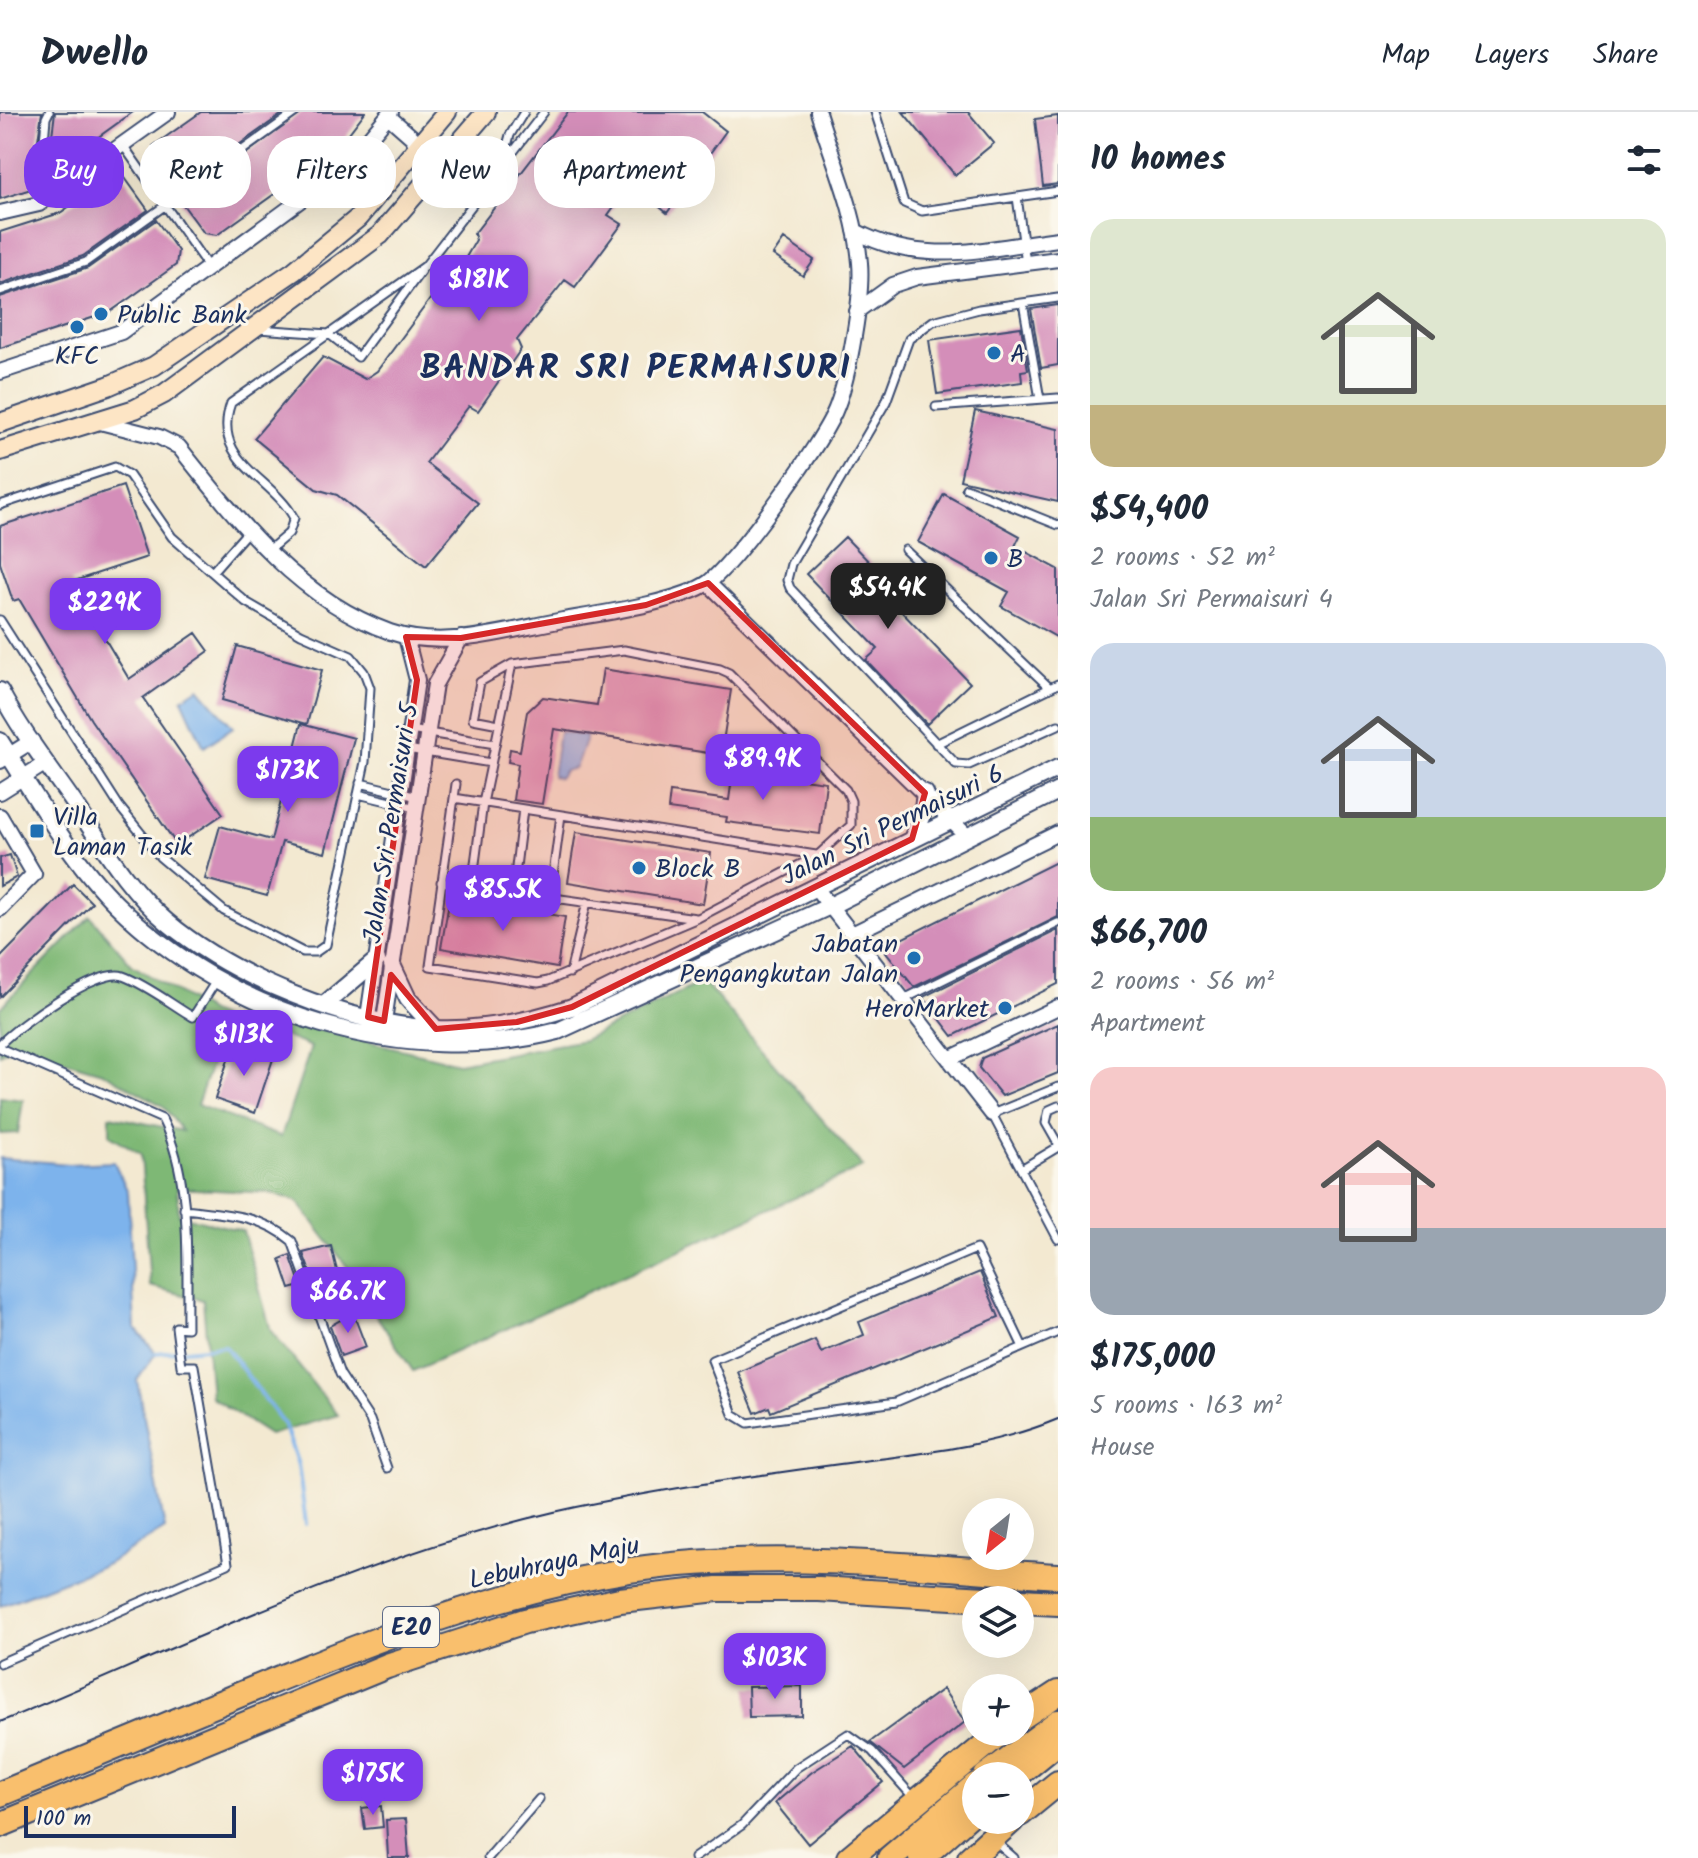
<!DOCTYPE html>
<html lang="en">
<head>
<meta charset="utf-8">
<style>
	:root { --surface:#fff; --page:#f6f6f7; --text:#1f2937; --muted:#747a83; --line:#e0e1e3; --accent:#7c3aed }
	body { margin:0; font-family:Kalam,sans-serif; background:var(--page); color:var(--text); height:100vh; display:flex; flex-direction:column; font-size:30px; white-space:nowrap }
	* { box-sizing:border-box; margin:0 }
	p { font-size:26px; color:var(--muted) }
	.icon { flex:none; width:44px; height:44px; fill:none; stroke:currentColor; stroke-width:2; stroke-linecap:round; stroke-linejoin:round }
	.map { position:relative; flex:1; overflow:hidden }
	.details { display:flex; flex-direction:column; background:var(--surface); width:640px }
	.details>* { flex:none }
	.banner { position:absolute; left:24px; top:24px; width:760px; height:72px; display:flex; gap:16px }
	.needle { width:52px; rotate:210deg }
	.buttons { position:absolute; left:962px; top:1386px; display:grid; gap:16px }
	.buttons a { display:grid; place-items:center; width:72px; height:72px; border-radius:50%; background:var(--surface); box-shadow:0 8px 32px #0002; font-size:40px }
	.scale { position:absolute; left:24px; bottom:20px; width:212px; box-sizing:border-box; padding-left:8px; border:4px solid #1b2f5e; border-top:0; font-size:22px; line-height:28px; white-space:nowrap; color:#1b2f5e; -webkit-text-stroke:6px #fbf7ec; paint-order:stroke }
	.price { position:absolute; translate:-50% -68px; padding:0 18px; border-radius:16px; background:var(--accent); color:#fff; font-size:26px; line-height:52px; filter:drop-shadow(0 2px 4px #0008) }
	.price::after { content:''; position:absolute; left:50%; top:48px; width:24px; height:18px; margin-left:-12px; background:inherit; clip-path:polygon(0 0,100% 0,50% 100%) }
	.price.active { background:#222; color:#fff }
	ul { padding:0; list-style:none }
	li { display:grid; align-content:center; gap:16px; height:424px; padding:0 32px }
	li span { display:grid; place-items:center; height:248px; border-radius:24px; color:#555 }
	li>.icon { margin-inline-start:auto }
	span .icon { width:144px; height:144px; fill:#fffc; stroke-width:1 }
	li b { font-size:34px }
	h2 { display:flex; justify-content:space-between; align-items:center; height:96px; padding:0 32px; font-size:34px }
	.chip { padding:0 28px; border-radius:32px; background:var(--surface); box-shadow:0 8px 32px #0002; font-size:28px; line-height:72px }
	.chip.active { background:var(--accent); color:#fff }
	header { display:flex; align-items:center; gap:48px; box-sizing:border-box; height:112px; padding:0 40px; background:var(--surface); border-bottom:2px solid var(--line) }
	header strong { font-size:38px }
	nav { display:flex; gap:44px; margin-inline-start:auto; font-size:28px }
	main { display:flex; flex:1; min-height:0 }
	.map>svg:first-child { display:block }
	.forest { fill:#7eb875; stroke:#4c746a; stroke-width:2 }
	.water { fill:#7db3ec; stroke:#4c71a5; stroke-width:2 }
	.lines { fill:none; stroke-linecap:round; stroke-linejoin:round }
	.stream { stroke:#7db3ec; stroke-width:4 }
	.building { fill:#d48eb9 }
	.service-casing { stroke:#3b4b6f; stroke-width:11 }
	.minor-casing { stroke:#3b4b6f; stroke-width:18 }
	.tertiary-casing { stroke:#3b4b6f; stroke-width:20 }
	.secondary-casing { stroke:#3b4b6f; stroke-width:22 }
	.motorway-casing { stroke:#3b4b6f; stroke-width:28 }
	.service { stroke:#fff; stroke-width:7 }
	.minor { stroke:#fff; stroke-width:14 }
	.tertiary { stroke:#fff; stroke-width:16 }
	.secondary { stroke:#fde5c5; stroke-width:18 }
	.motorway { stroke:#f9bf6d; stroke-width:24 }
	.tram { stroke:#1b2f5e; stroke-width:2 }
	.marked { fill:#d62828; fill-opacity:0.2; stroke:#d62828; stroke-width:6; stroke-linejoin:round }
	.poi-dot { fill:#1f6fb2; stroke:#fbf7ec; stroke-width:3 }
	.labels { text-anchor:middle; stroke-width:6; stroke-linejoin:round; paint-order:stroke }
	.shield { fill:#fbf7ec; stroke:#5e6b89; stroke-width:2 }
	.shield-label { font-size:24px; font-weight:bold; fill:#1b2f5e }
	.poi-label { font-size:26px; fill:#1b2f5e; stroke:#fbf7ec; text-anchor:start }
	.street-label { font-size:26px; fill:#1b2f5e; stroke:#fbf7ec }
	.district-label { font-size:34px; font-weight:bold; letter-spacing:2px; fill:#1b2f5e; stroke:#fbf7ec }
</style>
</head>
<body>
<header>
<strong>Dwello</strong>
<nav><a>Map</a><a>Layers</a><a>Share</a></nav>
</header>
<main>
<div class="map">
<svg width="1058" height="1746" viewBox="0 0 1058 1746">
	<rect width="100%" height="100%" fill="#fbf7ec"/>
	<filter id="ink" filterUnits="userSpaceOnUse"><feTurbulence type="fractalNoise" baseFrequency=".0125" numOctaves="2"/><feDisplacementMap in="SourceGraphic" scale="16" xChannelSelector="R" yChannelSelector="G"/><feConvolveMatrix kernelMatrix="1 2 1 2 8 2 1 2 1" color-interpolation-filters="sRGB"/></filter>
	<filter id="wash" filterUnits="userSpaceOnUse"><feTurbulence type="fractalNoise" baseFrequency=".006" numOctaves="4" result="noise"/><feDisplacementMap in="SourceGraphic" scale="32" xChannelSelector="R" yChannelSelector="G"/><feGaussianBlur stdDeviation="1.8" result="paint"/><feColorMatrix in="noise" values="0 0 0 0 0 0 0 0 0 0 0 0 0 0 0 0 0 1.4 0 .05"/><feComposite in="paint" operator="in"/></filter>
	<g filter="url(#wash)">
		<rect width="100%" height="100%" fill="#f3e9d1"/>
		<!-- forest -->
		<path class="forest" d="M90,804L132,853L226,910L197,993L281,1025L311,935L273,920L284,909L458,951L584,928L703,869L863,1055L413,1259L359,1177L320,1183L313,1168L352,1161L297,1089L270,1081L177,1076L179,1103L243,1119L271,1219L338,1303L269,1323L211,1285L203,1188L150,1174L141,1042L110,1023V1004L182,1019L163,994L102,960L14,934L0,942V896Z
			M0,985L23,988L18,1021L0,1022Z"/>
		<!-- water -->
		<path class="water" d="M199,576L233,615L204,635L182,587Z
			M559,620L587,624L575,656L564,659L559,666L552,664Z
			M0,1046L68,1052L114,1050L128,1080L135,1216L156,1241L137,1268L165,1417L107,1452L0,1494Z"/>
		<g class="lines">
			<!-- stream -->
			<path class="stream" d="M156,1241L225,1234L284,1312L298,1353L306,1412"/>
		</g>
		<g id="blocks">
			<!-- building -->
			<path class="building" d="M0,0H42L31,77L0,87Z
				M55,0H133L51,59L48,55Z
				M201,0H285L174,79L151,48L153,34Z
				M302,0H365L336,38L217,123L204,121L181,90Z
				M568,0H702L726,19L667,101L631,71L608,103L622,112L575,175L565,168L517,228L521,237L478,299L469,294L426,351L478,391L426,454L337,383L316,377L254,326L323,245L365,267L377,259L445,167L455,164L476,128L474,122Z
				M903,0H968L994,31L955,63Z
				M1058,4V72L1043,74L1035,7Z
				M112,64L125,66L148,98L83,144L0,172V120L60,101Z
				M156,108L178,139L176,153L110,200L0,236V185L88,156Z
				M784,127L814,148L803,164L773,143Z
				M1058,193V253L1041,256L1031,197Z
				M1021,215L1028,258L1021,259L1022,270L937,282L929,228Z
				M975,299L1058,317V390L960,368Z
				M123,374L147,445L71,470L129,567L196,521L209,539L143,586L223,702L177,733L91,608L19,487L13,489L0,451V414Z
				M944,382L1020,424L1015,434L1058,457V526L1001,494L1009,480L918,430Z
				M845,425L905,487L897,495L970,571L927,612L866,548L878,537L806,462Z
				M237,534L322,558L307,612L222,588Z
				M603,557L731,578L721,643L554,617L542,692L513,688L518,652L508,650L510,637L520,639L527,600L543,585L597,593Z
				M301,612L354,626L325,741L282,730L267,784L205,767L220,714L271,728Z
				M733,658L826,670L820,722L726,710L727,705L668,697L670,680L729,688Z
				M576,720L711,741L703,792L568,770Z
				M10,743L17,765L0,774V746Z
				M1058,749V805L914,875L883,836Z
				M73,772L92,791L0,885V846Z
				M450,785L565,805L557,856L441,836Z
				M1058,818V872L953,924L923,885Z
				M1058,912V961L1002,984L979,956L982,946Z
				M234,930L274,944L255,1001L215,987Z
				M331,1134L337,1159L312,1165L303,1141Z
				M290,1143L301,1174L290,1177L280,1147Z
				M980,1160L999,1205L771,1300L769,1295L755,1301L738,1260L815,1228L821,1241L864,1223L859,1210Z
				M353,1201L366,1235L341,1244L330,1214Z
				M802,1574V1604L749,1605L748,1575Z
				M943,1577L965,1610L904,1657L870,1630Z
				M853,1634L883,1670L808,1732L775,1691L812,1660Z
				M381,1694L383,1715L365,1717L362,1696Z
				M406,1707L409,1746H388L386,1708Z"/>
		</g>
	</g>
	<g filter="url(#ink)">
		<use href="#blocks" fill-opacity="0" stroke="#3b4b6f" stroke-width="2"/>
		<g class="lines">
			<defs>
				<path id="service" d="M875,0L904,91L922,99L1058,79
					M123,33L209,156
					M502,52L510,23L524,0
					M1017,85L1026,151
					M39,90L46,6L49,0
					M0,179L86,150L296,0
					M1058,186L979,197L933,209L909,227L886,290L791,452L787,468L790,476L956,652L969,653L1058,613
					M1023,191L1040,287
					M258,217L329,222L358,245L421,159
					M936,295L1058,286
					M966,376L1058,413
					M0,393L115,355L129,363L172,425L246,490L301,522L351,544L364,560L370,576L365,650L326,833L316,840H303L224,799L160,745L119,694L0,508
					M269,438L289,421L294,406C272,365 210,349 231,291L425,154L544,0
					M905,438L1050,576
					M212,460L249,418
					M410,618L495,632
					M936,632L1058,572
					M407,637L491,651
					M360,671L418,685
					M456,672L430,854L538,871L548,869L698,806L818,743L851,713V689L846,678L729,561L720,557L624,538L512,552L480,570L473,607L499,612
					M358,682L416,696
					M454,686L816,743
					M441,770L696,806
					M472,774L483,691L512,552
					M513,780L523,697
					M550,785L561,703
					M570,861L587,790
					M904,887L1058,811
					M0,932C18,913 99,855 123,864C147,873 171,892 193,905L216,869
					M0,936L162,1007C193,1069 186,1148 187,1216L176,1215L181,1254H194L228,1452L0,1551
					M1058,975L992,1002L1058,1127
					M1058,994L1049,998L1046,1011L1058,1032
					M1023,1056L1058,1035
					M184,1097C224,1102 260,1102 292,1129L340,1262L370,1308L387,1356
					M1023,1235L976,1137L712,1248L733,1302L748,1311L896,1290L1058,1220
					M999,1733L1014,1746
					M488,1746L539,1687
					M694,1746L742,1713L796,1656L848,1622L872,1639L913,1685"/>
				<path id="minor" d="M388,4L413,26L418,38
					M0,101L39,92L168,0
					M855,119C924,156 985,136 1058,127
					M857,199L893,173L917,165L1058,147
					M0,260L121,220L344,56L391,0
					M96,309L159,325L179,335C237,408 299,488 390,520C445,539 508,518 563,508C598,502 682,490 709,470C737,448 825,328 837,294C849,263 863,184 860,151C856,100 833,49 818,0
					M708,471L967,724
					M0,649L32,629
					M0,680L46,651
					M0,704L34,762L0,797
					M816,776L992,1002
					M852,822L1058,721
					M368,905L417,568L406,525
					M384,909L435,572L461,526
					M949,947L1058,895"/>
				<path id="tertiary" d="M0,579C20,618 49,655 74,691C102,732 128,777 167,810C234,866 348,912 435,917C481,919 529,909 572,895L1058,656
					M0,629C34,682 72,749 116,792C228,903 404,958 558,919L830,794L1058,679
					M912,727L922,703L925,681
					M392,853L408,887L436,917
					M325,892L377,848"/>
				<path id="secondary" d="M0,311L108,274L154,254L294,159L358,106L447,0
					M0,339L135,297L164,282L380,123L486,0"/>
				<path id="motorway" d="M1020,1489L1058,1491
					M1020,1606L1058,1581
					M986,1664L1058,1610
					M1016,1664L1058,1630
					M0,1682C84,1647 168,1613 251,1578C374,1527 498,1479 630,1458C771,1437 917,1455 1058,1464
					M1020,1702L1058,1671
					M0,1713L387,1554L525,1509L620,1488L717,1477H819L1002,1488
					M849,1746L1001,1620
					M890,1746L976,1673
					M921,1746L976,1697
					M970,1746L1012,1708"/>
			</defs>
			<!-- service casing -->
			<use href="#service" class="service-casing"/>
			<!-- minor casing -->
			<use href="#minor" class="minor-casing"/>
			<!-- tertiary casing -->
			<use href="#tertiary" class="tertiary-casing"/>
			<!-- secondary casing -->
			<use href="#secondary" class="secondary-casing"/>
			<!-- motorway casing -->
			<use href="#motorway" class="motorway-casing"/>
			<!-- service -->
			<use href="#service" class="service"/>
			<!-- minor -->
			<use href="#minor" class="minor"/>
			<!-- tertiary -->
			<use href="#tertiary" class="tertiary"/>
			<!-- secondary -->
			<use href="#secondary" class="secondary"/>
			<!-- motorway -->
			<use href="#motorway" class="motorway"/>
			<!-- tram -->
			<path class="tram" d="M0,1610C180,1535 364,1444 554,1400C649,1379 743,1365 840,1352C914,1342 988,1336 1058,1307"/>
		</g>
	</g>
	<!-- marked area -->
	<path class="marked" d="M708,471L925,681L912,727L572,895L517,910L436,917L391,863L384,909L368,905L417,568L406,525L461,526L646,493Z"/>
	<!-- markers -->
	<g class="poi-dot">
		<circle cx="101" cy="202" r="8"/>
		<circle cx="77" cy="215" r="8"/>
		<circle cx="994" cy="241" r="8"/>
		<circle cx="991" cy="446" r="8"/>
		<rect x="29" y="711" width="16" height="16" rx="4"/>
		<circle cx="639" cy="756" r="8"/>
		<circle cx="914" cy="846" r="8"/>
		<circle cx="1005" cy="896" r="8"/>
	</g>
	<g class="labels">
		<!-- shield labels -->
		<rect class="shield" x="383" y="1495" width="56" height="40" rx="6"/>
		<g class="shield-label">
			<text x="411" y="1523">E20</text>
		</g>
		<!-- poi labels -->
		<g class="poi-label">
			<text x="117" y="211">Public Bank</text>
			<text x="1010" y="250">A</text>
			<text x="77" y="252" text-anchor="middle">KFC</text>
			<text x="1007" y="455">B</text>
			<text x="53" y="713">Villa<tspan x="53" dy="30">Laman Tasik</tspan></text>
			<text x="655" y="765">Block B</text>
			<text x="898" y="840" text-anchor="end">Jabatan<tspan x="898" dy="30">Pengangkutan Jalan</tspan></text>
			<text x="989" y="905" text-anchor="end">HeroMarket</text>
		</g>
		<!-- street labels -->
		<g class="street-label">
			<text transform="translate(390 711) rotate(-81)" y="9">Jalan Sri Permaisuri 5</text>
			<text transform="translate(892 712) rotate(-26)" y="9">Jalan Sri Permaisuri 6</text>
			<text transform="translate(554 1450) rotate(-12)" y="9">Lebuhraya Maju</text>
		</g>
		<!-- district labels -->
		<g class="district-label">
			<text x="636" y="266">BANDAR SRI PERMAISURI</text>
		</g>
	</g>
</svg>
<div class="buttons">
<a><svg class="needle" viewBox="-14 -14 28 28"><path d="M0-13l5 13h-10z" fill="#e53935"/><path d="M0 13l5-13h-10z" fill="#747a83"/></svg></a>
<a><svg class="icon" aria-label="layers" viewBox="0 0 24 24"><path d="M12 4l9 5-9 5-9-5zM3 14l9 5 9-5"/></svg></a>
<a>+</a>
<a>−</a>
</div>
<div class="scale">100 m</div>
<b class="price" style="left:479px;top:211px">$181K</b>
<b class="price active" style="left:888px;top:519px">$54.4K</b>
<b class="price" style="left:105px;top:534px">$229K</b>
<b class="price" style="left:763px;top:690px">$89.9K</b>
<b class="price" style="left:288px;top:702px">$173K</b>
<b class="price" style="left:503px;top:821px">$85.5K</b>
<b class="price" style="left:244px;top:966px">$113K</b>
<b class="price" style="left:348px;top:1223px">$66.7K</b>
<b class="price" style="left:775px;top:1589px">$103K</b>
<b class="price" style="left:373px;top:1705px">$175K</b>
<div class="banner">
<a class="chip active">Buy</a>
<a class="chip">Rent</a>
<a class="chip">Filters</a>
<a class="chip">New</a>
<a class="chip">Apartment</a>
</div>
</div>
<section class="details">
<h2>10 homes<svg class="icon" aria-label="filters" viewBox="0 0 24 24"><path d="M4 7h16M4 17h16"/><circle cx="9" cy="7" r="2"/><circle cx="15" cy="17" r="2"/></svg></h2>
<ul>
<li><span style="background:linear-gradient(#dfe7d0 75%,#c2b280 0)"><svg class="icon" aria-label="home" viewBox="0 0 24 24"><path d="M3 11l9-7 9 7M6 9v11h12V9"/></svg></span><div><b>$54,400</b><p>2 rooms · 52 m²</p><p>Jalan Sri Permaisuri 4</p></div></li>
<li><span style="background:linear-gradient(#c9d6e8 70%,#8fb573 0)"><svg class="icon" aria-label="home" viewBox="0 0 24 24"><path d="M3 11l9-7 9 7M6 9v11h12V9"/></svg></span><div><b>$66,700</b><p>2 rooms · 56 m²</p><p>Apartment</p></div></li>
<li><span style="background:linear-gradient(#f6c9c9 65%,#9aa5b1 0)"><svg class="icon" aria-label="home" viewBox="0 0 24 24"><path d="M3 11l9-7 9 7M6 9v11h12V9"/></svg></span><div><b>$175,000</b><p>5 rooms · 163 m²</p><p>House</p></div></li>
</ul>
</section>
</main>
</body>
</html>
